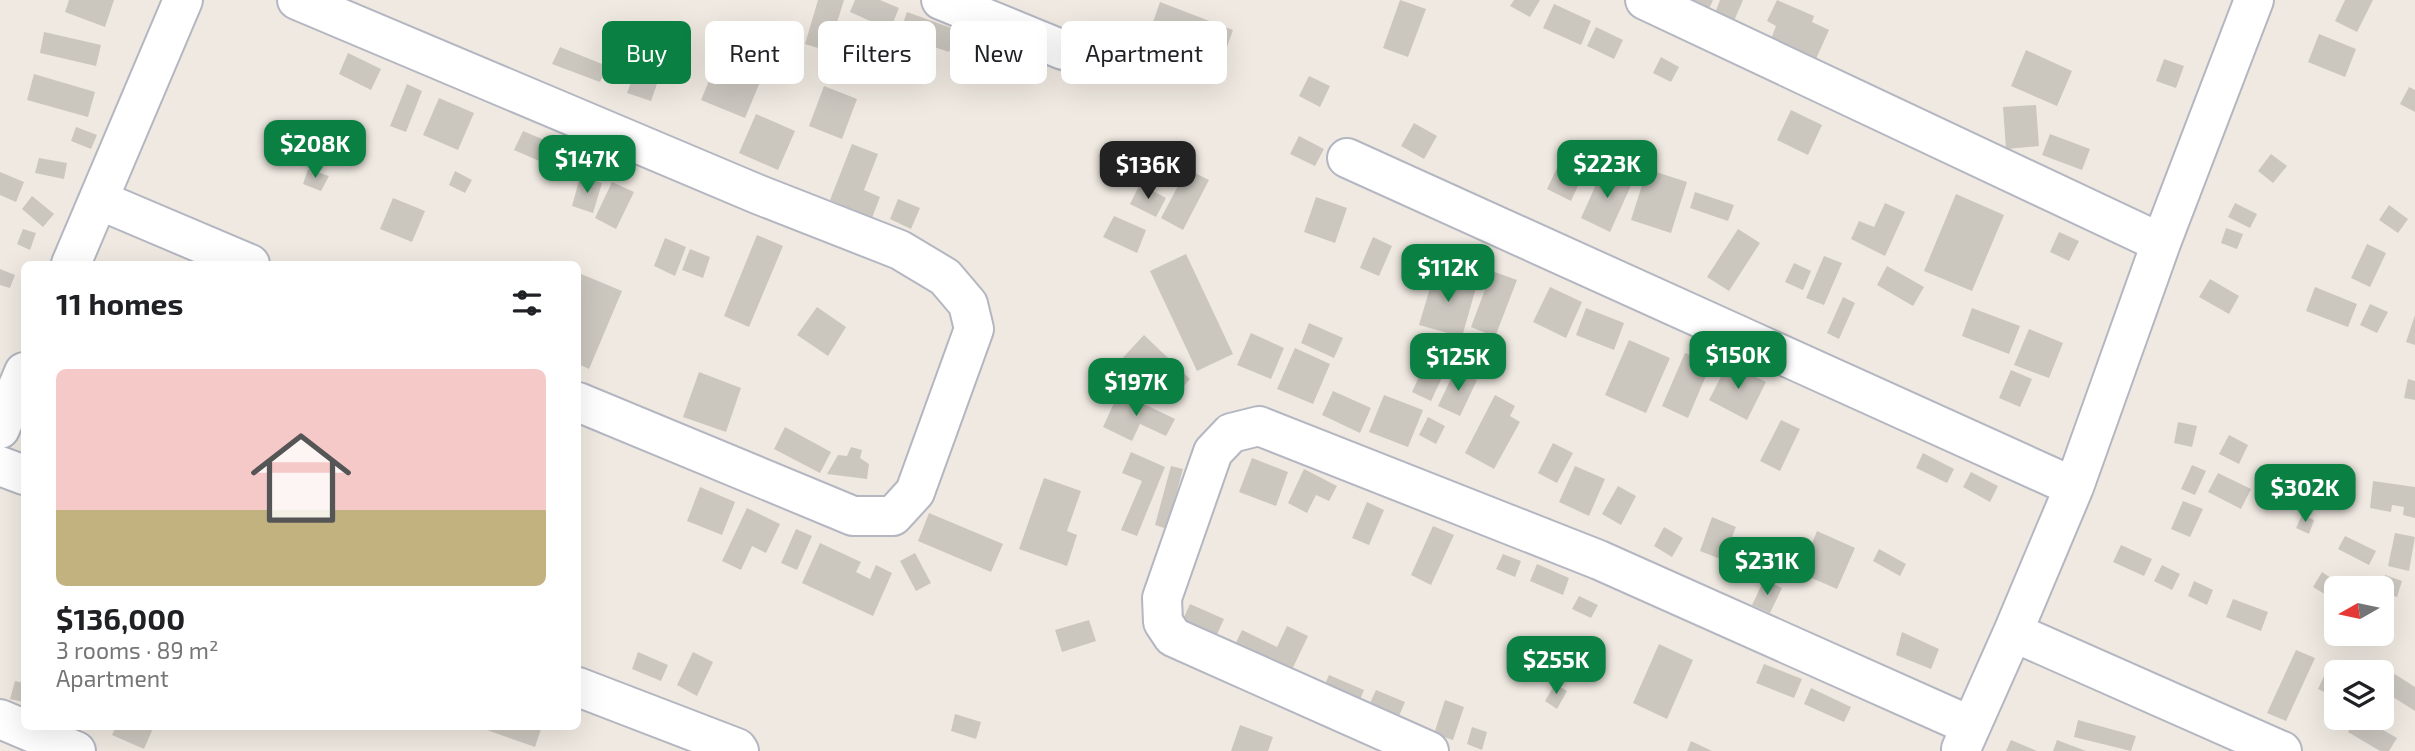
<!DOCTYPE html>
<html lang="en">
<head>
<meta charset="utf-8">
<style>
	:root { --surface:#fff; --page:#f2f2f2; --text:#202124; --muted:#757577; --line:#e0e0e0; --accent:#0b8043 }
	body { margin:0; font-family:"Exo 2",sans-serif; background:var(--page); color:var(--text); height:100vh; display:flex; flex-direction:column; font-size:26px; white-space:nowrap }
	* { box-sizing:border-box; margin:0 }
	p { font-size:23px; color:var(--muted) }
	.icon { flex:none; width:38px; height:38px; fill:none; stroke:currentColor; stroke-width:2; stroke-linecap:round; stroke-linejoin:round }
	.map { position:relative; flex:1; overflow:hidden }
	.sheet { position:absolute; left:21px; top:261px; width:560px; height:469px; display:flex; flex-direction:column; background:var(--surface); border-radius:10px; box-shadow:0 7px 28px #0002 }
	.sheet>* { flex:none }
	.guide { position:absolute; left:602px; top:21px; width:665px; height:63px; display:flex; gap:14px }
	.needle { width:46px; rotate:261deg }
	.fabs { position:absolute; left:2324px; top:576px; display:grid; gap:14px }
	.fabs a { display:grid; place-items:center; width:70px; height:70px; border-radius:10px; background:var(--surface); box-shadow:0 7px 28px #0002; font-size:35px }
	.price { position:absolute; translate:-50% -60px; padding:0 16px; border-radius:14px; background:var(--accent); color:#fff; font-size:23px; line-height:46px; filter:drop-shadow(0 2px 4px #0008) }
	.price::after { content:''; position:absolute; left:50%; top:42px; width:21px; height:16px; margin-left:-10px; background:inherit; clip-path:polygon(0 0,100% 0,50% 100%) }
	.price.current { background:#222; color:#fff }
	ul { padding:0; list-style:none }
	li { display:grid; align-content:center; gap:14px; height:371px; padding:0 35px }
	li+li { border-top:2px solid var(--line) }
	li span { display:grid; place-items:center; height:217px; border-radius:10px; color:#555 }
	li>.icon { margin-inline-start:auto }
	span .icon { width:126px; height:126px; fill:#fffc; stroke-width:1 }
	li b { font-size:30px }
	h2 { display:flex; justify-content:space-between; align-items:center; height:84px; padding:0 35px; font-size:30px }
	.pill { padding:0 24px; border-radius:10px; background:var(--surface); box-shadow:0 7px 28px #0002; font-size:24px; line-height:63px }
	.pill.current { background:var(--accent); color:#fff }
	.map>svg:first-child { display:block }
	.building { fill:#cbc7bf }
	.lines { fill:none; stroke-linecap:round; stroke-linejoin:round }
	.street-casing { stroke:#b4b7c1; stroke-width:42 }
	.street { stroke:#fff; stroke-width:38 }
</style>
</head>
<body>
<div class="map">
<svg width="2415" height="751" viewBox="0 0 2415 751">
	<rect width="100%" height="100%" fill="#efe9e1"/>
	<!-- building -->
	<path class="building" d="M69,0H114L105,27L65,12Z
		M818,0H844L828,51L805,44Z
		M855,0H880L899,8L890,30L850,12Z
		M1400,0L1426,9L1408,57L1383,48Z
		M1514,0H1540L1530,17L1510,6Z
		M1687,0H1713L1708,11Z
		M1720,0H1743L1734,21L1715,13Z
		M1777,0L1814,16L1812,22L1829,30L1816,59L1771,39L1776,26L1767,21Z
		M2345,0H2373L2357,32L2335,21Z
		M1160,2L1233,30L1217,75L1144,48Z
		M1554,4L1591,21L1581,45L1543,28Z
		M907,12L957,30L949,52L899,35Z
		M1596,27L1623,40L1614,59L1587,46Z
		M44,32L101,45L96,66L40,53Z
		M2319,34L2356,49L2345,77L2308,62Z
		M560,47L607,66L600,82L552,64Z
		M2026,50L2072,71L2057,106L2011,86Z
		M721,52L765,70L745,118L701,100Z
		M348,53L381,69L371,90L339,74Z
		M1661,57L1679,67L1671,82L1653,73Z
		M2164,59L2184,66L2176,88L2156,81Z
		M636,69L659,78L651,101L627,93Z
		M34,74L95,92L88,117L27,100Z
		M1309,76L1330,86L1320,107L1299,96Z
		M407,84L422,91L406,132L390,126Z
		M824,86L857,99L842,139L809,126Z
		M2409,87L2415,90V112L2400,104Z
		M439,98L474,113L458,150L423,135Z
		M2036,105L2039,146L2006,149L2003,107Z
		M1791,110L1822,125L1808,155L1777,140Z
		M756,114L795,131L778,170L739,153Z
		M1414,123L1437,136L1424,159L1401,146Z
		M76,127L97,135L91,149L71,141Z
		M523,131L568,150L560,170L514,150Z
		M2050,134L2090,149L2082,170L2042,155Z
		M1299,136L1324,149L1315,166L1290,154Z
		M852,144L878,154L864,190L880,197L872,218L830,200Z
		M2271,154L2287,166L2273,183L2258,171Z
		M39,158L67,163L64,179L35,173Z
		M1558,166L1582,177L1571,201L1547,189Z
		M1604,167L1633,181L1610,232L1581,218Z
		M308,169L329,176L321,191L303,184Z
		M1187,169L1209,180L1183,230L1161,218Z
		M1647,169L1687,182L1671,233L1631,220Z
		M455,171L472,180L465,193L449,185Z
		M0,172L24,182L16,202L0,195Z
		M580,177L602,183L593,213L572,206Z
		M612,182L634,192L616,229L595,218Z
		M1140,184L1166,198L1156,217L1130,204Z
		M1695,192L1734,205L1728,221L1690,208Z
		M1956,194L2004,215L1972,291L1924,271Z
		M32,196L54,214L43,227L22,209Z
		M1316,197L1347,208L1335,243L1304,232Z
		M393,198L425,211L412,242L380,229Z
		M898,199L920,208L911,229L890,219Z
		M1885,203L1905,212L1885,256L1851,239L1859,221L1874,227Z
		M2235,203L2257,214L2250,228L2228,217Z
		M2389,205L2408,219L2398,233L2379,220Z
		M1114,216L1146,230L1137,253L1103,237Z
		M2226,228L2243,234L2237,249L2221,243Z
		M23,229L36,233L30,250L17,244Z
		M1738,229L1760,243L1729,291L1707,277Z
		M2059,232L2079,241L2069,261L2050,252Z
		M757,235L783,246L749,327L724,316Z
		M1373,237L1392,246L1379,276L1360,268Z
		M665,238L686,247L675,276L654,266Z
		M2367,244L2386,253L2370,287L2351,278Z
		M690,249L710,257L703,278L682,270Z
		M1186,254L1233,354L1197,371L1150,271Z
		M1824,256L1842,263L1824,305L1806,298Z
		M1794,263L1811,271L1803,290L1785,282Z
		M1887,266L1924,287L1913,306L1877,285Z
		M0,269L15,275L10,288L0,285Z
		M1435,271L1477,284L1462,337L1419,325Z
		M1492,271L1517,280L1495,337L1471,327Z
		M581,274L622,291L589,369L578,364V282Z
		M2210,279L2239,296L2229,314L2199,297Z
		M1550,287L1582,302L1566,338L1533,322Z
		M2315,287L2357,304L2348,327L2306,311Z
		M1843,297L1855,303L1839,339L1827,333Z
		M2370,304L2388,312L2377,333L2360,325Z
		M817,307L846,327L828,356L797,335Z
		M1586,308L1624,323L1614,350L1576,335Z
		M1972,308L2020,326L2009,354L1962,336Z
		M2415,315V345L2406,342Z
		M1309,323L1343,338L1334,358L1301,343Z
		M2029,329L2063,343L2049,378L2014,365Z
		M1251,333L1284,348L1271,379L1237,365Z
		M1144,335L1190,379L1182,388L1169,376L1151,395L1117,364Z
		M1629,340L1670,358L1646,413L1605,395Z
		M1295,348L1330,364L1313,404L1277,389Z
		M1685,353L1711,364L1688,418L1662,406Z
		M1428,357L1447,367L1431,401L1412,392Z
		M1728,363L1766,382L1747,420L1709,400Z
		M1455,370L1477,380L1460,416L1438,406Z
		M2011,370L2032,379L2020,407L1999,398Z
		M699,372L741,388L726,432L683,417Z
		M2408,379L2415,381V400L2404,398Z
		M1333,391L1371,408L1360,433L1322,415Z
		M1119,392L1175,419L1166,436L1140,424L1132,441L1103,427Z
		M1384,395L1423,410L1408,447L1369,432Z
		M1495,395L1515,406L1510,416L1520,422L1494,469L1465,453Z
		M1428,417L1445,426L1436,444L1419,435Z
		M1781,420L1800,429L1780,471L1760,461Z
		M2178,422L2197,426L2192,447L2174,443Z
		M785,427L831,452L820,473L774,449Z
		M2229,435L2248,445L2239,464L2219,454Z
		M1553,443L1573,453L1557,483L1538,473Z
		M851,447L862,450L860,458L869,464L867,479L827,474L838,455L847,456Z
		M1131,452L1165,467L1137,536L1121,530L1142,481L1122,473Z
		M1923,453L1954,469L1947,483L1916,468Z
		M1252,458L1288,472L1276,506L1239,492Z
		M2192,465L2206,471L2195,495L2181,489Z
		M1171,466L1183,469L1167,529L1155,525Z
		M1575,466L1605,479L1589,516L1559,502Z
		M1304,469L1337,486L1329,501L1316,495L1307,513L1288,503Z
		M1971,472L1998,486L1990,502L1963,487Z
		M2218,473L2251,489L2241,509L2208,492Z
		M2319,474L2339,486L2330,501L2310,490Z
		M1044,478L1081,491L1067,531L1077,535L1067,566L1019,549Z
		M2373,481L2415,487V518L2403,515L2404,507L2392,505L2391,512L2370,508Z
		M1618,486L1636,496L1621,525L1602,514Z
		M700,487L735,502L722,535L687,521Z
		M2183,501L2203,509L2190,537L2171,529Z
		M1367,502L1384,510L1369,545L1352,538Z
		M747,508L780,524L766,553L752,546L741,570L722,561Z
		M929,513L1003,544L991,572L918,541Z
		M2302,515L2314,520L2309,534L2296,528Z
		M1712,517L1736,527L1723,560L1700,551Z
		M1433,526L1454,535L1431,585L1411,575Z
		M1664,527L1683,538L1672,557L1654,546Z
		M796,529L812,536L797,570L781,563Z
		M1817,531L1855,548L1837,589L1800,573Z
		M2395,533L2415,537L2409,571L2388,566Z
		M2345,536L2376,551L2369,565L2338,549Z
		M820,543L861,562L856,572L870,579L876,565L892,573L873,616L802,583Z
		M2121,545L2152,559L2144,576L2113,562Z
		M1879,549L1906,564L1900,576L1873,561Z
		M915,553L931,583L916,591L900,561Z
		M1503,554L1521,561L1515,577L1496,569Z
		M1537,564L1569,578L1563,595L1530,581Z
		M2162,565L2180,574L2172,590L2154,581Z
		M2322,572L2345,588H2336V601L2313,587Z
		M2385,575L2402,581L2397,597L2382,592L2381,588Z
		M1764,580L1782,588L1770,613L1752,605Z
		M2194,581L2213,590L2207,605L2188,596Z
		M1579,596L1598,605L1591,618L1572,609Z
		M2233,599L2268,612L2261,631L2226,617Z
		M1190,604L1224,619L1214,641L1180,626Z
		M1089,620L1096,641L1062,652L1055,630Z
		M1287,626L1308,636L1289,676L1233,649L1242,630L1277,647Z
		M1902,632L1939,649L1931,669L1896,655Z
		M1659,644L1693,660L1667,719L1633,703Z
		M2296,650L2315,658L2286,721L2267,713Z
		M638,652L668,665L661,681L632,669Z
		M693,652L713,662L697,696L677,685Z
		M1764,664L1802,679L1794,698L1756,683Z
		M2327,670L2336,675V698L2318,689Z
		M2390,671L2415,687V711L2382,690V684Z
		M1329,675L1364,690L1358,705L1323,689Z
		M15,681L24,683V702L10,699Z
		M1555,684L1567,691L1557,709L1545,701Z
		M1811,688L1851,707L1844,722L1804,704Z
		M1376,690L1405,702L1399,716L1370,703Z
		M1445,700L1464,707L1453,740L1434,734Z
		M955,714L981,722L976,739L951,731Z
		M2357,718H2362L2397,738L2389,751H2380L2348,732Z
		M2078,720L2136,736L2131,751L2074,737Z
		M1240,725L1273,737L1268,751H1231Z
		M116,726H154L144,749L112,735Z
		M488,726H542L535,747L487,730Z
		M1472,727L1487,732L1482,750L1467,744Z
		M2011,740L2037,751H2006Z
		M2057,740L2086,751H2053Z
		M1691,741L1712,751H1687Z"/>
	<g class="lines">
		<defs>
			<path id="street" d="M297,0L757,194L900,250L945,277L968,304L974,329L915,492L893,516H853L578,402
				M941,0L1063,50
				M1645,0L2161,243
				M1347,158L2074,487
				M99,200L250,264
				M71,264L183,0
				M0,429L24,372
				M0,466L24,475
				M2013,632L2282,751
				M578,687L737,748L739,751
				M0,719L76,751
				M1961,749L2013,632L2074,487L2161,243L2254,0
				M1429,751L1173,637L1163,622L1162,598L1213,452L1231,433L1259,426L1599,560L1971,726"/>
		</defs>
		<!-- street casing -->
		<use href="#street" class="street-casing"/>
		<!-- street -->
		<use href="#street" class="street"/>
	</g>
</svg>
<div class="fabs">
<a><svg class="needle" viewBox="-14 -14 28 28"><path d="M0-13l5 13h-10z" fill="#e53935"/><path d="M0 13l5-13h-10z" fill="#757577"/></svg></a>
<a><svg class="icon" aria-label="layers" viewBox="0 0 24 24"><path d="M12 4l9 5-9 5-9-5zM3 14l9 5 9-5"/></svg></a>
</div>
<b class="price" style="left:315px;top:180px">$208K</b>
<b class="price" style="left:587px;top:195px">$147K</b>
<b class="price" style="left:1607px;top:200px">$223K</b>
<b class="price current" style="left:1148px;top:201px">$136K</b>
<b class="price" style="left:1448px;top:304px">$112K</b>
<b class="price" style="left:1738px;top:391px">$150K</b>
<b class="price" style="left:1458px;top:393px">$125K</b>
<b class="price" style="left:1136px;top:418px">$197K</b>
<b class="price" style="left:2305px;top:524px">$302K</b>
<b class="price" style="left:1767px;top:597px">$231K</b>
<b class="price" style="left:1556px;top:696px">$255K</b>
<div class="guide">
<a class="pill current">Buy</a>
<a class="pill">Rent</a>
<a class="pill">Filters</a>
<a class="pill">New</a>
<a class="pill">Apartment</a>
</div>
<section class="sheet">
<h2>11 homes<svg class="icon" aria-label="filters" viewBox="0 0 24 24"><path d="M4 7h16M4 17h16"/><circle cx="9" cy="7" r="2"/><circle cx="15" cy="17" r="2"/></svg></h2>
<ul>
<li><span style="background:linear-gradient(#f6c9c9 65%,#c2b280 0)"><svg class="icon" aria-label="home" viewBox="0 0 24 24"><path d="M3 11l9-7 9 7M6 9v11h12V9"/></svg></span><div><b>$136,000</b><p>3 rooms · 89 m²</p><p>Apartment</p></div></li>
</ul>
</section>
</div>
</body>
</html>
